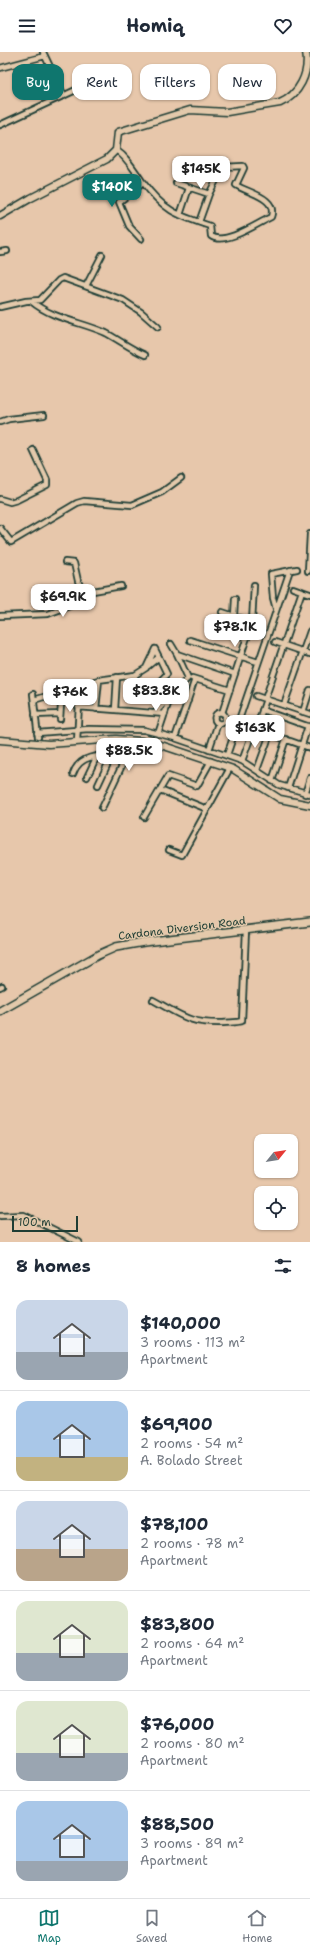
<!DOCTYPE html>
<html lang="en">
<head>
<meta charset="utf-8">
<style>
	:root { --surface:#fff; --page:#f6f6f7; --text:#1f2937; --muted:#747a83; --line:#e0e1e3; --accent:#0f766e }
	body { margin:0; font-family:"Shantell Sans",sans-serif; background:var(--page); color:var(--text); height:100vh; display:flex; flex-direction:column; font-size:15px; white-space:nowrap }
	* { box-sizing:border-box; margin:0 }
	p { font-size:13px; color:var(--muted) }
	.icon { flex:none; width:22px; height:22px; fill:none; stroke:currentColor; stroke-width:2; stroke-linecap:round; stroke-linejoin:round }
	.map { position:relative; height:1190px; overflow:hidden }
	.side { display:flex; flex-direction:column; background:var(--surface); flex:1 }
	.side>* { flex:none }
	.top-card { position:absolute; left:12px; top:12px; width:286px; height:36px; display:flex; gap:8px }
	.needle { width:26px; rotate:60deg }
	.buttons { position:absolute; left:254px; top:1082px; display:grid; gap:8px }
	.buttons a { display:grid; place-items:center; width:44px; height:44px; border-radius:8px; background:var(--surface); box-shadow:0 1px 3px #0004; font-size:20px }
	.scale { position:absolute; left:12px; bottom:10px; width:66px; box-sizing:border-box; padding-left:4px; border:2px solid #1f3d34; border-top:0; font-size:11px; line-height:14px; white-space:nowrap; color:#1f3d34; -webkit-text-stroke:3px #e3c9ab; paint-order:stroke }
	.price { position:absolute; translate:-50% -34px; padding:0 9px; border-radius:8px; background:#fff; color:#222; font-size:13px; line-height:26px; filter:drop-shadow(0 1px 2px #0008) }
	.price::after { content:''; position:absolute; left:50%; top:24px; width:12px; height:9px; margin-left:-6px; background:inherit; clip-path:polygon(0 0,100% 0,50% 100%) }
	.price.selected { background:var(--accent); color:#fff }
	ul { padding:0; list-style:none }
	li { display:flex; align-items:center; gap:12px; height:100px; padding:0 16px }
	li+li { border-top:1px solid var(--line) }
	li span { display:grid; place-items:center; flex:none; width:112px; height:80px; border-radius:12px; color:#555 }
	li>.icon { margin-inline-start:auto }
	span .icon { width:48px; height:48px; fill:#fffc; stroke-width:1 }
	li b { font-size:17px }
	h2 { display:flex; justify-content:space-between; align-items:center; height:48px; padding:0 16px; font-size:17px }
	.pill { padding:0 14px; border-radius:12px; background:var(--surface); box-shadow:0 1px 3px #0004; font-size:14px; line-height:36px }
	.pill.selected { background:var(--accent); color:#fff }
	header { display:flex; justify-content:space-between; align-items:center; height:52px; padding:0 16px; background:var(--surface); font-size:18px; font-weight:700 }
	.tabs { display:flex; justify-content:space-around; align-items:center; height:56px; border-top:1px solid var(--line); background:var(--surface); font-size:11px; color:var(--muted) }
	.tabs a { display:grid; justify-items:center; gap:2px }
	.tabs .selected { color:var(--accent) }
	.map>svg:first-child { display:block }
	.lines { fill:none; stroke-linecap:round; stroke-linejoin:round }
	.street-casing { stroke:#1f3d34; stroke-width:8 }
	.secondary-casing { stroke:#1f3d34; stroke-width:9 }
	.primary-casing { stroke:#1f3d34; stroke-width:10 }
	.street { stroke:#e3c9ab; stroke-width:4.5 }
	.secondary { stroke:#e3c9ab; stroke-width:6 }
	.primary { stroke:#e3c9ab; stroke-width:7 }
	.labels { text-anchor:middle; stroke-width:3; stroke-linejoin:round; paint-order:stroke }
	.street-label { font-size:11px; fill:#1f3d34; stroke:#e3c9ab }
</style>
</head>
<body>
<header><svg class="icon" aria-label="menu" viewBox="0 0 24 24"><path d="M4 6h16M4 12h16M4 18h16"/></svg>Homiq<svg class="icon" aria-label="heart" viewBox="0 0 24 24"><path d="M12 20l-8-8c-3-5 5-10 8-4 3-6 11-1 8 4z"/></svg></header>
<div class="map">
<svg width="310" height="1190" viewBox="0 0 310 1190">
	<rect width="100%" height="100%" fill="#e7c7ab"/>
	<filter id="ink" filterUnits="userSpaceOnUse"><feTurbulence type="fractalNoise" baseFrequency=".025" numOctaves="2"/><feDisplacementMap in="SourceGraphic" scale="8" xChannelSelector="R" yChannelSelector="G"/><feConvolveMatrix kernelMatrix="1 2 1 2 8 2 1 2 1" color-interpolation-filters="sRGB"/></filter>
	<g filter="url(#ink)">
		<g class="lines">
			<defs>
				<path id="street" d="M43,0L64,44
					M0,16L45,4
					M0,73L78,37
					M116,98C127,105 134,118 142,129C163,158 176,163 210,174L211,184C224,194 257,172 271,165C278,145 247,141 236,133L244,116L243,114L223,115L209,142L199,170
					M194,119L217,126
					M176,131L209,142
					M180,163L189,136
					M141,187L129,174L119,150L143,131
					M0,200L7,199
					M86,234L102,203
					M31,249C52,267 82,270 106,281C119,288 131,297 145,303
					M0,255L26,249L40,248L59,228L63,226L123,248L141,260L158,275
					M0,370L9,367L44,363
					M0,447L10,450L17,448L47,433V428L33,398
					M0,476L11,490L77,451L84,449L132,453L162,440L181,426
					M65,510L74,511L78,529L84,543
					M308,519L310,482
					M293,536L310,542
					M276,557L273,546L271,522L297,517
					M222,560L252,570
					M0,564L48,562L72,553L93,539L121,534
					M234,564L235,547
					M209,575L247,586
					M190,588L258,610
					M275,590L310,602
					M171,592L177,602L188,626
					M177,602L235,622
					M148,614L159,605
					M135,623L134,641H148L167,622L155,597
					M192,626L230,638
					M33,642L38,685
					M256,644L310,662
					M265,647L302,539
					M34,648L98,628L135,623L146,616L155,597
					M284,653L310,579
					M78,655L165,662
					M96,657L99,628
					M115,658L117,625
					M262,658L310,675
					M303,660L310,638
					M214.5 666a5.5 5.5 0 1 1 11 0a5.5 5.5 0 1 1-11 0Z
					M155,661L188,626
					M222,661L252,570L254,533
					M35,663L60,662
					M225,666L310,696
					M60,667L62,639
					M256,677L265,650
					M37,681L89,677L144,678L175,686L242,709L279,733L310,742
					M158,682L171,643L188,649
					M175,686L195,627
					M77,690L80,633
					M209,698L218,671
					M227,703L290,518
					M242,709L254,676
					M257,718L270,682
					M73,722C81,698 107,705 126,705L102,756
					M87,725L97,704
					M272,729L286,687
					M98,733L111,705L112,687
					M288,736L308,674
					M160,738L207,757
					M305,742L310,726
					M144,765L168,724L197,734L211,709
					M169,798L182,803L230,716
					M0,935L2,934
					M153,948C181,963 189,972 223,971C229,970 236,971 242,969L246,878
					M0,1164L24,1163L79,1190"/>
				<path id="secondary" d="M0,164L31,146L107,107L116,98L118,80L190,58L227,60L280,51C299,43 310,21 306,0
					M0,688L49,692L116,687L141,689L164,694L233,717L280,747L310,753"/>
				<path id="primary" d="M0,959L98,903L116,895L144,890L310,870"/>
			</defs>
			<!-- street casing -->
			<use href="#street" class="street-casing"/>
			<!-- secondary casing -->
			<use href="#secondary" class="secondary-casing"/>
			<!-- primary casing -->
			<use href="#primary" class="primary-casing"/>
			<!-- street -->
			<use href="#street" class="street"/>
			<!-- secondary -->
			<use href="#secondary" class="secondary"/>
			<!-- primary -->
			<use href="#primary" class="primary"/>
		</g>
	</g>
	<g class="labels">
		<!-- street labels -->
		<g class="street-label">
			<text transform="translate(182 876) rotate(-7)" y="4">Cardona Diversion Road</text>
		</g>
	</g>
</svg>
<div class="buttons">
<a><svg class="needle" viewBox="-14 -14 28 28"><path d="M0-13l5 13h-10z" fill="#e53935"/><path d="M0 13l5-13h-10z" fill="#747a83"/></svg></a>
<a><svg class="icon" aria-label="locate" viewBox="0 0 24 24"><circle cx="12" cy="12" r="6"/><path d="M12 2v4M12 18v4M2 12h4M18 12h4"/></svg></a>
</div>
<div class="scale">100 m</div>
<b class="price" style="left:201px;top:138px">$145K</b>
<b class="price selected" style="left:112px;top:156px">$140K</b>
<b class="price" style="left:63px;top:566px">$69.9K</b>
<b class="price" style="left:235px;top:596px">$78.1K</b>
<b class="price" style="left:156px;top:660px">$83.8K</b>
<b class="price" style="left:70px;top:661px">$76K</b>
<b class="price" style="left:255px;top:697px">$163K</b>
<b class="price" style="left:129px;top:720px">$88.5K</b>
<div class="top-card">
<a class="pill selected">Buy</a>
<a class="pill">Rent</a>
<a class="pill">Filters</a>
<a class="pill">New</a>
</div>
</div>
<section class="side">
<h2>8 homes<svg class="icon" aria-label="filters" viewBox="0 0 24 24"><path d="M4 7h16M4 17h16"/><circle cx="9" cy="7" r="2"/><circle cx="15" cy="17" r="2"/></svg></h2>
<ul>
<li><span style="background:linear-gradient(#c9d6e8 65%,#9aa5b1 0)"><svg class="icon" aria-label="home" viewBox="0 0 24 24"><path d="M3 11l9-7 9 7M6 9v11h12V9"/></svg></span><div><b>$140,000</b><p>3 rooms · 113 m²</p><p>Apartment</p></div></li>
<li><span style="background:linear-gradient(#a9c7e8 70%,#c2b280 0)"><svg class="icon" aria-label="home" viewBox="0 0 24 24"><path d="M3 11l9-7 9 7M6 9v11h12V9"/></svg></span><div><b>$69,900</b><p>2 rooms · 54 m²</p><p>A. Bolado Street</p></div></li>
<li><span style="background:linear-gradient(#c9d6e8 60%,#b9a48a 0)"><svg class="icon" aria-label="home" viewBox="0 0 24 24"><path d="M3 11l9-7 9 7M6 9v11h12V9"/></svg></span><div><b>$78,100</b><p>2 rooms · 78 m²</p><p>Apartment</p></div></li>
<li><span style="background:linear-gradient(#dfe7d0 65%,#9aa5b1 0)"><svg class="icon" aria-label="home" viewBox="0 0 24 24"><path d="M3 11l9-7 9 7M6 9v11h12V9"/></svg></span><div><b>$83,800</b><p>2 rooms · 64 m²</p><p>Apartment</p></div></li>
<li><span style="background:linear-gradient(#dfe7d0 65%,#9aa5b1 0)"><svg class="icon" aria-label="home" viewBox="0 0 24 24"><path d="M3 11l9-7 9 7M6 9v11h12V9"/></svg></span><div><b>$76,000</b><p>2 rooms · 80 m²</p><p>Apartment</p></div></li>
<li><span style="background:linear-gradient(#a9c7e8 75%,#9aa5b1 0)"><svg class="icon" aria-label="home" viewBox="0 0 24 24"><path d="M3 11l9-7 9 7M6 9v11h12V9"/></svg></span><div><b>$88,500</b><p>3 rooms · 89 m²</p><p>Apartment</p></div></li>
</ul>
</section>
<nav class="tabs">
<a class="selected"><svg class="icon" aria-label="map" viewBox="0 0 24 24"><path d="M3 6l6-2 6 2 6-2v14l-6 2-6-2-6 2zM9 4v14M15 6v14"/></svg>Map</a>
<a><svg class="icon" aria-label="saved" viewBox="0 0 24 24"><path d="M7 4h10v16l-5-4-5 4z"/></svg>Saved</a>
<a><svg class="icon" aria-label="home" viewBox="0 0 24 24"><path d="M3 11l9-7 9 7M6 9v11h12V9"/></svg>Home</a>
</nav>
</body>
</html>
